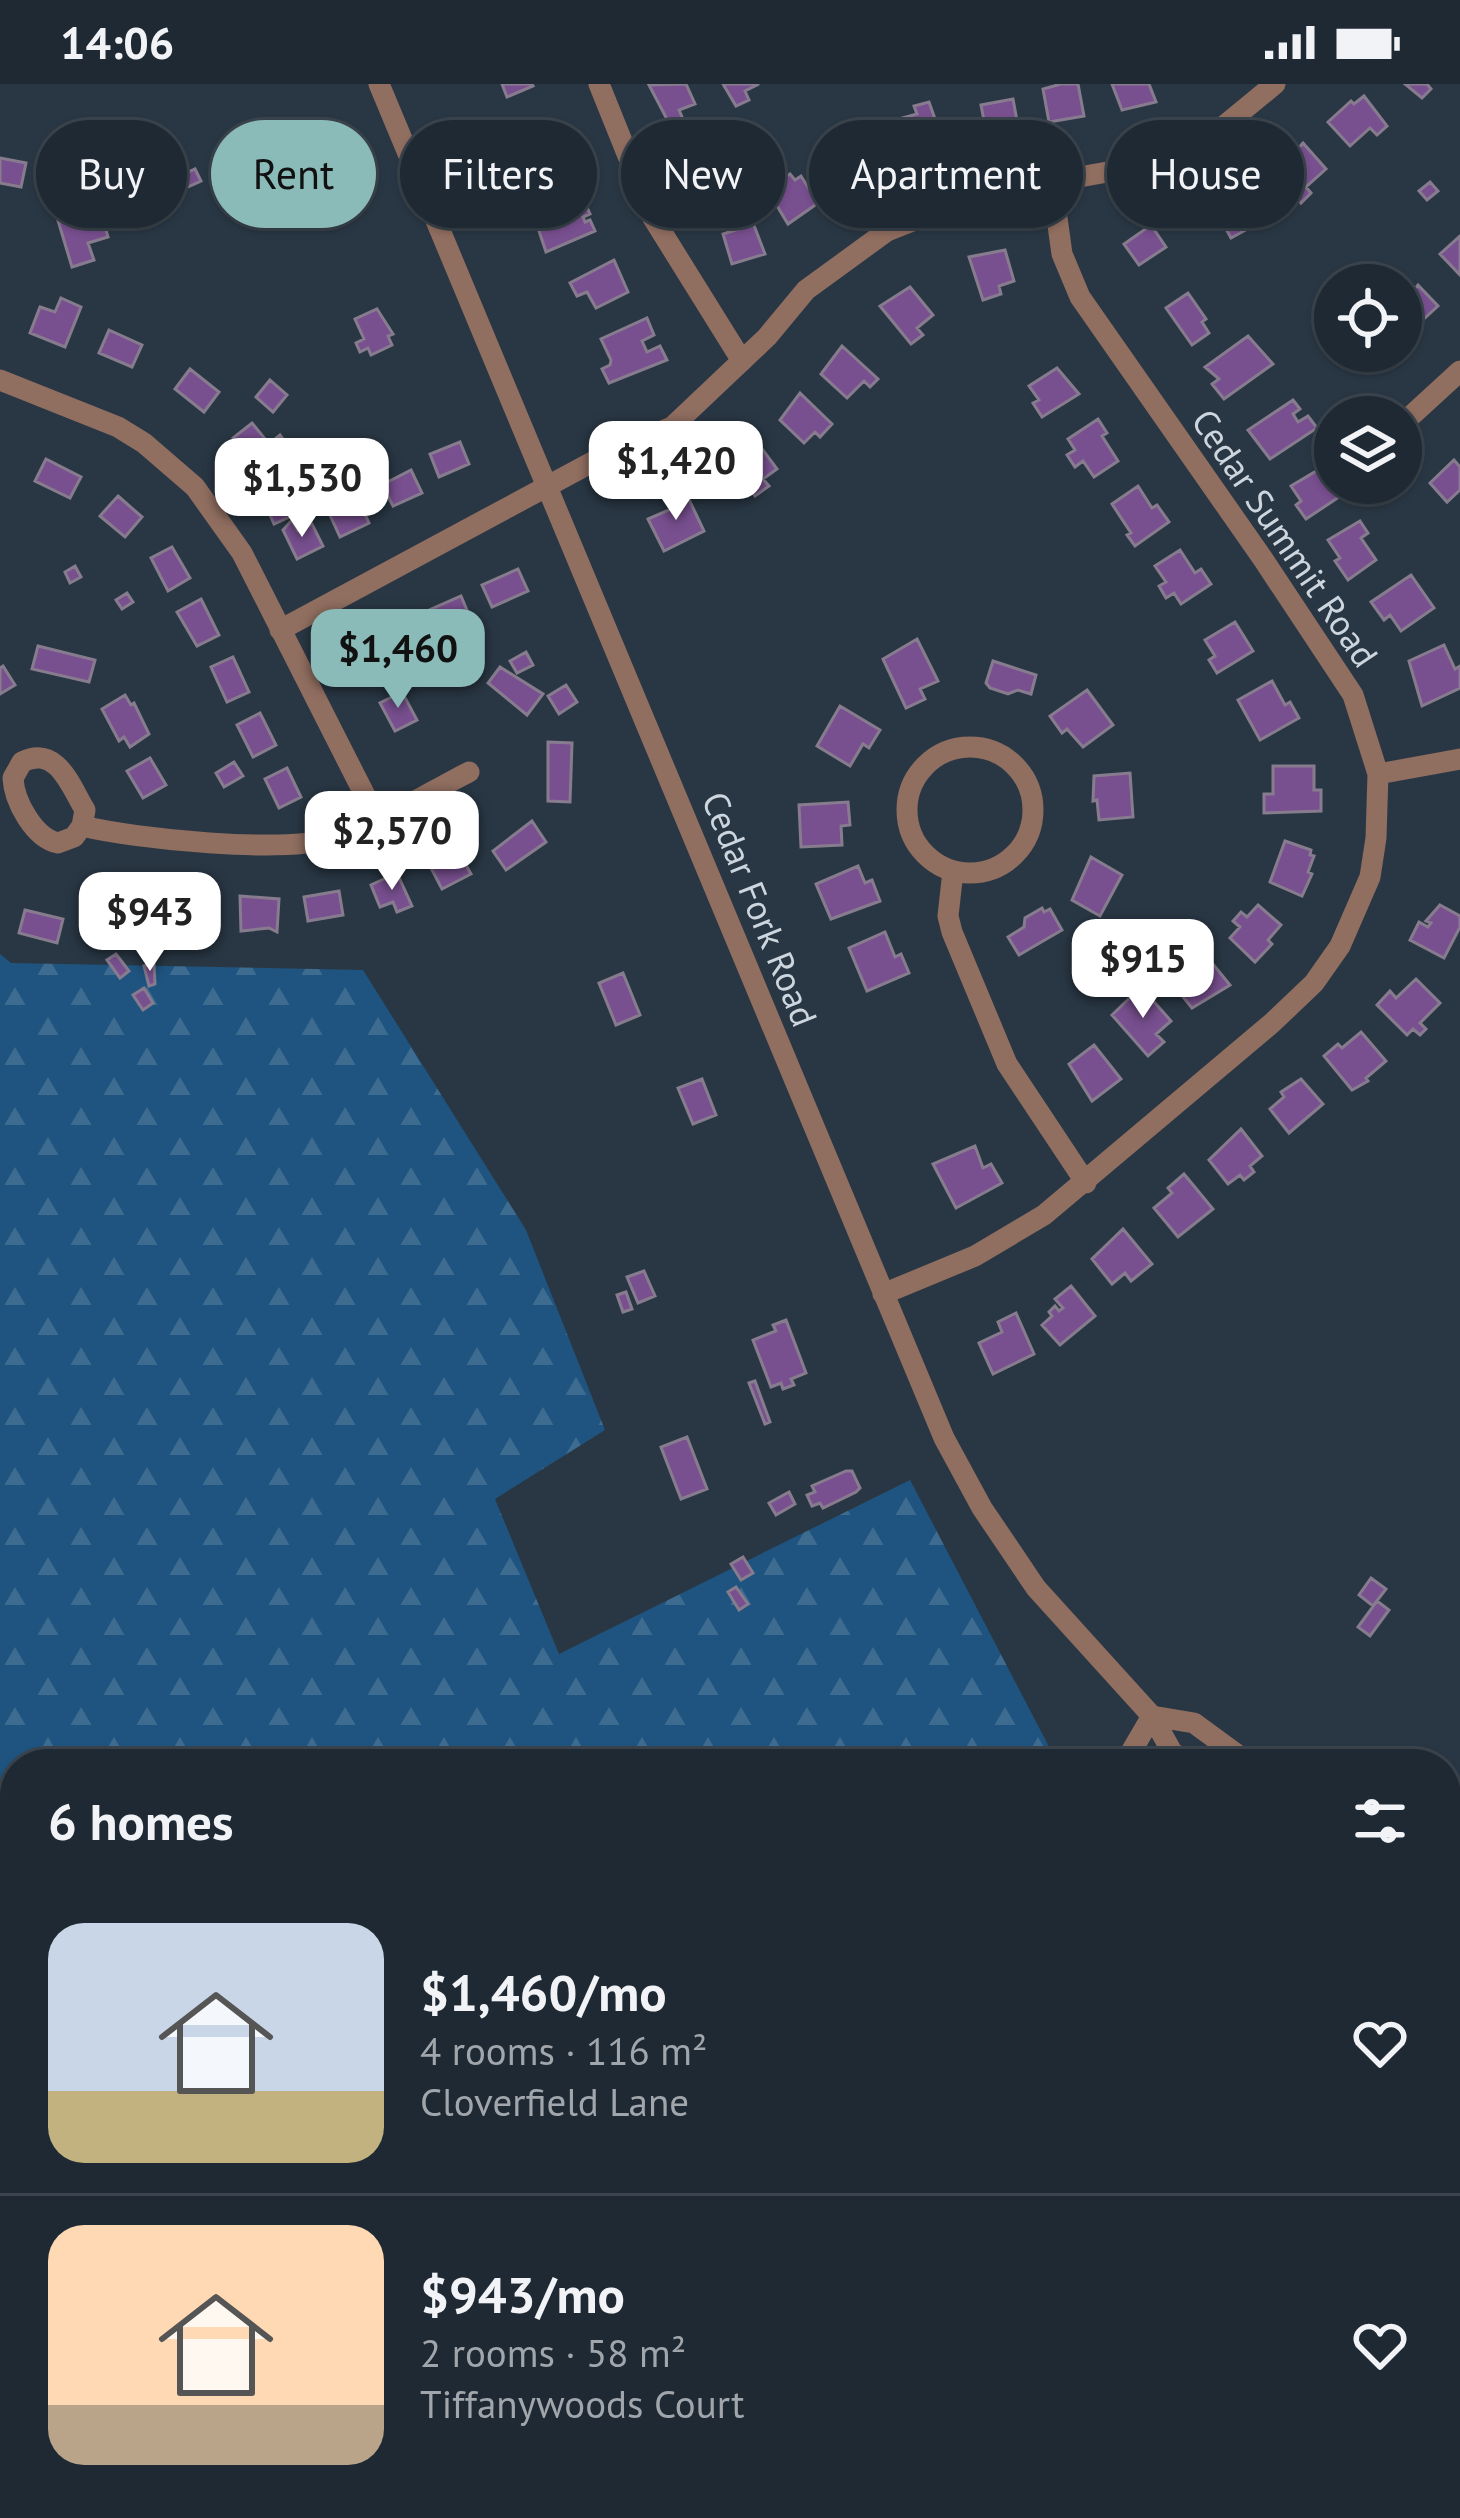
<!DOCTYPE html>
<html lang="en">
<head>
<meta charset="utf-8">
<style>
	:root { --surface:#1f2933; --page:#27313b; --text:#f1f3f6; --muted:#a1a6ac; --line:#3c454e; --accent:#8bbbb9 }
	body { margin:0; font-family:"PT Sans",sans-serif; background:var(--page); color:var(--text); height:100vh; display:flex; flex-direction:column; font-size:45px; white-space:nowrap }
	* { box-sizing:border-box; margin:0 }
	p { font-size:39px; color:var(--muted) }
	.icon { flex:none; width:66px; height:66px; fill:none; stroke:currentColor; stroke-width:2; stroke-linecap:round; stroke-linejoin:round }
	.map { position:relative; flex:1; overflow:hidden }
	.details { position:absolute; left:0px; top:1665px; width:1461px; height:771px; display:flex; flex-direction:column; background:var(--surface); border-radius:48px 48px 0 0; box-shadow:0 3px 9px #0004,0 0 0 3px var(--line) }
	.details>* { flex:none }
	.guide { position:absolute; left:36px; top:36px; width:1389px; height:108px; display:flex; gap:24px }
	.fabs { position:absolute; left:1314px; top:180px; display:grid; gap:24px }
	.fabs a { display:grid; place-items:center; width:108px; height:108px; border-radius:50%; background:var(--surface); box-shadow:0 3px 9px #0004,0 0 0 3px var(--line); font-size:60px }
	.price { position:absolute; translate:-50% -102px; padding:0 27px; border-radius:24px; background:#fff; color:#222; font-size:39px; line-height:78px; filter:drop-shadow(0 3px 6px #0008) }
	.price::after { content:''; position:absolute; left:50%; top:72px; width:36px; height:27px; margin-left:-18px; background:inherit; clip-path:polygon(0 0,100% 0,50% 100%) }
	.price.current { background:var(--accent); color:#111 }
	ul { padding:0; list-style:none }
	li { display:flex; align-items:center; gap:36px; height:300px; padding:0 48px }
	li+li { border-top:3px solid var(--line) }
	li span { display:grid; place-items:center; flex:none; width:336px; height:240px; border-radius:36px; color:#555 }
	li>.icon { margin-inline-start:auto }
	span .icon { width:144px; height:144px; fill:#fffc; stroke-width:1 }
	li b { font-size:51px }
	h2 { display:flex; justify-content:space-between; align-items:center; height:144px; padding:0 48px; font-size:51px }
	.pill { padding:0 42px; border-radius:54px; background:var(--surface); box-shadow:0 3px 9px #0004,0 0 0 3px var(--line); font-size:42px; line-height:108px }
	.pill.current { background:var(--accent); color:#111 }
	.status { display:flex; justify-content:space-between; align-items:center; height:84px; padding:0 60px; background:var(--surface); direction:ltr }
	.status svg { height:33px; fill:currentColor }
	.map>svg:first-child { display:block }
	.green { fill:url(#green-dots) }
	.forest { fill:url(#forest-firs) }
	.building { fill:#784f8f; stroke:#877c8e; stroke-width:3 }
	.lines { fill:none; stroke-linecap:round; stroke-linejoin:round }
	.minor { stroke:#906e60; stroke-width:21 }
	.major { stroke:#eaa487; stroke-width:27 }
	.labels { text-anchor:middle; stroke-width:12; stroke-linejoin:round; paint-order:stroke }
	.street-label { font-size:36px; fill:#cdd6de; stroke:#293744 }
</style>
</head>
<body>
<div class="status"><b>14:06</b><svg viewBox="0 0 49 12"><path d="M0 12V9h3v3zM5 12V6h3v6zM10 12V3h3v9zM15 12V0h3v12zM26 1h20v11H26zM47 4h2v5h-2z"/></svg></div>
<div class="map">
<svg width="1460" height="2434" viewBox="0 0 1460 2434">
	<defs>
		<pattern id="green-dots" width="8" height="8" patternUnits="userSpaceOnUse" patternTransform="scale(3)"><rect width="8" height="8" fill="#1e547f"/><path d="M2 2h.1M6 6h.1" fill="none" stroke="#3e6c91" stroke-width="1.8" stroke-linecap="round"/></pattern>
		<pattern id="forest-firs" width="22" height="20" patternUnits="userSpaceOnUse" patternTransform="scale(3)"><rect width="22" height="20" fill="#1e547f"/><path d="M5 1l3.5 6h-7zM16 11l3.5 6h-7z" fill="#3e6c91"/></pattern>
	</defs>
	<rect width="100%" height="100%" fill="#293744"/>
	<!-- green -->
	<path class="green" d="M289,2421H847L862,2434H294Z"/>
	<!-- forest -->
	<path class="forest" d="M0,870L11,879L363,886L526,1146L605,1346L495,1415L559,1570L910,1396L1058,1680H15V2421H289L294,2434H0Z"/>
	<!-- building -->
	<path class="building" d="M502,0H532L533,2L507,13Z
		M686,0L695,20L679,26L683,35L670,41L649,1Z
		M723,0H759L745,7L749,16L736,22Z
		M1061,0H1078L1084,32L1049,38L1043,5Z
		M1112,0H1149L1156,18L1122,26Z
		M1405,0H1427L1431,5L1422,14Z
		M1364,12L1387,42L1377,51L1370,44L1350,62L1328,38L1351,17L1354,20Z
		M1013,15L1018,42L986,47L981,21Z
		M929,18L944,60L910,66L902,34L917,30L914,22Z
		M542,36L553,60L558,58L566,76L534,91L529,79L519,83L513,69L523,64L515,47Z
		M868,44L885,68L862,83L866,90L850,101L830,70L840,64L835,56L848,48L852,54Z
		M1303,59L1326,85L1306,103L1311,109L1301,119L1275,90Z
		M321,67L323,74L332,71L345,96L341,102L344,110L319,119L305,82L313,80L310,71Z
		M0,74L26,79L21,103L0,99Z
		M98,74L106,90L96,95L89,78Z
		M195,85L201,97L181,106L175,94Z
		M790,90L795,96L801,92L818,119L788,140L771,112L783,104L778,97Z
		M1430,98L1438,107L1427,116L1419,107Z
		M1243,103L1262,137L1231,154L1214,123Z
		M582,112L590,130L583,133L585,138L590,136L595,147L546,168L534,132Z
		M81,122L87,141L103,135L108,153L88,159L94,176L72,183L56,130Z
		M750,131L765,170L732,180L723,150L739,145L736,136Z
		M1151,141L1166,163L1139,181L1124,160Z
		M1460,152V191L1440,170Z
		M1005,166L1014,197L999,202L1001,210L983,216L969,173Z
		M614,176L628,208L596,224L587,208L577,212L570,199Z
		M1418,201L1438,222L1414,244L1401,230V222Z
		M910,203L933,231L917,244L923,251L911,260L880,222Z
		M1188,209L1206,235L1202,238L1209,249L1192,261L1166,224Z
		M61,214L81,223L65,263L30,249L40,223L55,228Z
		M377,225L393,250L388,252L392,261L371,271L368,264L360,268L356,259L364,255L355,235Z
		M647,234L654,251L642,257L647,268L660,262L667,276L609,299L602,285L610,281L611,276L601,255Z
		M109,246L142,261L132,283L99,269Z
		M1248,252L1273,280L1224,315L1212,300L1219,295L1205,283Z
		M842,262L878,295L870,303L864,297L847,314L821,290Z
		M1350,267H1390L1366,287Z
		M1057,284L1079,310L1042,333L1033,319L1039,316L1029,302Z
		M190,285L219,308L204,328L175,305Z
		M270,296L287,311L273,328L256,313Z
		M800,309L832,340L820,353L815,348L804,359L780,336Z
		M1293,316L1300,325L1293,330L1298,338L1308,332L1317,344L1270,375L1248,346Z
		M1098,335L1107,349L1102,352L1118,377L1094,393L1083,377L1075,383L1067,371L1075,366L1068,355Z
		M252,339L269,360L280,351L288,362L258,385L233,354Z
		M460,358L469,380L439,393L430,370Z
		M757,358L777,385L763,395L769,402L755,412L751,406L741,413L720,385L732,376L736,381L745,375L741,370Z
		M46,375L81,393L70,414L35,397Z
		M1454,376L1460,383V406L1447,418L1430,399Z
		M1333,377L1335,399L1345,409L1306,435L1296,421L1301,417L1291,402Z
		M411,386L422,409L393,422L382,401Z
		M1138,402L1152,424L1157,421L1169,438L1135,462L1127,451L1131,449L1112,420Z
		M685,407L704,447L664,467L648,435L671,425L667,416Z
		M118,412L142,433L125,453L100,432Z
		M286,413L294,431L274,440L266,422Z
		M358,415L369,439L340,453L329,429Z
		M292,436L298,447L312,440L323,462L297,475L283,446Z
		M1360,437L1368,449L1361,454L1376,476L1348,496L1335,477L1340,474L1328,456Z
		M172,463L190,494L168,507L151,474Z
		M1180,466L1195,489L1201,485L1211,500L1181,520L1174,509L1166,514L1159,502L1166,498L1155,482Z
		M75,482L81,493L70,499L65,488Z
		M518,485L528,507L492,523L482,501Z
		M1411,491L1434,524L1401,547L1390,531L1384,536L1371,518Z
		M127,509L133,518L122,525L116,516Z
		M461,512L472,538L440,551L427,527Z
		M201,515L219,551L197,562L177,528Z
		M1235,538L1253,567L1217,589L1209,576L1215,572L1205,556Z
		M370,551L385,579L364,591L348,563Z
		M917,555L938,597L920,605L925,615L906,624L883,575Z
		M1444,561L1455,585L1460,582V604L1422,622L1409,577Z
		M38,562L95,576L89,598L32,585Z
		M526,568L533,581L517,589L510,577Z
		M233,573L249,608L227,618L211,583Z
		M993,577L1036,591L1031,610L1018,606L1008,610L990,604L986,599Z
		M3,582L15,601L0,610V584Z
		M500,583L543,610L527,631L488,599Z
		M1272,597L1285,621L1290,618L1299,634L1260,656L1238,616Z
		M566,601L577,618L559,630L548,612Z
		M1087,606L1113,641L1083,663L1067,645L1062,649L1050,632Z
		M402,608L417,636L395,647L380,619Z
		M125,611L131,621L134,619L149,650L130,663L124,653L119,657L102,625Z
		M840,622L880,646L869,664L863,660L850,682L817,662Z
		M260,629L276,661L253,673L237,641Z
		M548,658L572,659L570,718L548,717Z
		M150,674L166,701L143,714L127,687Z
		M234,678L243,692L224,703L216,689Z
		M1273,682H1314V706H1321V727L1264,729V710H1273Z
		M287,684L301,713L279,724L265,695Z
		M1130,689L1133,733L1099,736L1097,716L1093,717L1094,692Z
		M848,718L850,741L841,742L842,761L801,763L799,721Z
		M532,737L546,758L506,786L493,767Z
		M1285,757L1311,766L1310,771L1314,772L1308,788L1312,790L1302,812L1270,798Z
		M458,767L471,790L442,805L430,782Z
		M1091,773L1122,791L1100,832L1072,816Z
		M858,782L865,799L872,796L880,817L831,835L816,800Z
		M397,789L412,822L397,828L393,818L380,823L371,801Z
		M118,801L157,805L150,837H141V828L116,826Z
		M182,806L214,808L212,834L180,832Z
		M339,807L343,831L308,837L304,813Z
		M240,812L279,815L277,848L269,844L241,847Z
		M1258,821L1281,841L1268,856L1272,860L1255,878L1230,854L1240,843L1233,837L1241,828L1247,833Z
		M1440,821L1460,832V843L1444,874L1410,856L1419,838L1428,843L1431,839L1426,837Z
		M1042,824L1044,828L1050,825L1062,846L1019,871L1008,853L1024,843L1025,834Z
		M25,826L63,835L57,859L19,849Z
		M885,848L895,873L901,870L909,889L867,907L849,864Z
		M1195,858L1230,901L1192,924L1163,888L1171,881L1176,887L1186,879L1179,870Z
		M116,870L129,887L120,894L107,876Z
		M154,880L155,900L149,902L144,882Z
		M623,889L640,931L616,941L599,899Z
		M1416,895L1440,919L1420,939L1426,945L1420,951L1413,945L1407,951L1377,921L1390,907L1396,914Z
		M1141,903L1171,937L1156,950L1164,958L1148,972L1112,931Z
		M144,904L153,919L143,926L133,911Z
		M1361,948L1386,977L1366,994L1368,997L1352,1006L1324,972L1338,960L1342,964Z
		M1094,961L1121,995L1092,1017L1069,980Z
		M702,995L716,1031L693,1040L678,1004Z
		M1301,995L1323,1020L1289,1049L1270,1025L1284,1013L1281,1008Z
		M1241,1045L1262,1072L1250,1082L1254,1088L1244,1096L1240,1091L1228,1100L1209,1076Z
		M975,1062L983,1084L991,1080L1002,1099L956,1124L933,1080Z
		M1184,1090L1213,1125L1178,1153L1154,1124L1172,1109L1168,1104Z
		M1123,1145L1152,1180L1131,1197L1125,1189L1112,1200L1092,1175Z
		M644,1187L655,1212L638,1219L627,1193Z
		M1071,1202L1095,1232L1060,1261L1042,1241L1052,1232L1049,1228L1055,1222L1059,1227L1063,1224L1055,1215Z
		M626,1208L632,1225L623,1228L617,1211Z
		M1016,1229L1034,1270L993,1290L979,1259L1002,1248L998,1238Z
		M786,1236L806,1289L791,1295L794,1301L783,1305L781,1299L771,1303L753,1256L776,1247L773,1241Z
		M755,1297L770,1338L765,1340L749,1299Z
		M687,1353L707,1405L681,1415L661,1363Z
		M846,1387H852L860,1404L856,1408L823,1424L820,1419L812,1422L807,1411L815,1408L812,1402Z
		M789,1408L795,1420L776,1431L769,1419Z
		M743,1473L753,1489L741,1496L731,1480Z
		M1371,1494L1386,1505L1373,1522L1359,1511Z
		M736,1503L748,1520L739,1526L728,1508Z
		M1377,1517L1389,1526L1370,1552L1358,1543Z
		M968,2421H1017L1005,2434H981Z
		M1057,2421H1082L1084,2422L1075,2434H1048Z
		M1413,2421H1422L1439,2434H1389L1395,2426L1404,2433Z"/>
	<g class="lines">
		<!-- minor -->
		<path class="minor" d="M379,0L944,1354L982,1424L1036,1504L1152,1632L1172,1668L1188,1680
			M599,0L653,134L742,277
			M0,296L118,343L144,359L195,403L242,469L377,735
			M1412,331L1460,287
			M280,546L611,368L672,343L767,253L806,206L887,147L979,111L1124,85L1208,55L1275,0
			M907 726a63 63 0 1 1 126 0a63 63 0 1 1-126 0Z
			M1378,690L1460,675
			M82,742L85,726C70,701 57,661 22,678L13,694C14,717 34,754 58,759L74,753L82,742C137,755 282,770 334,754C381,739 426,710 469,688
			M953,787L948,832L952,848L1007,980L1086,1099
			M883,1210L975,1172L1044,1131L1272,939L1314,899L1340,862L1370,793L1376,754L1378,690L1353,611L1263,475L1080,213L1062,170L1052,98
			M1152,1632L1194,1639L1250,1680
			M1124,1680L1152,1632
			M1446,1811L1460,1821
			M1446,1858L1460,1867"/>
		<!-- major -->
		<path class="major" d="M1446,2127L1460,2105
			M1446,2183L1460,2161
			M1260,2434L1283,2421"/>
	</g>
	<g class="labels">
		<!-- street labels -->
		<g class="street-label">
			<text transform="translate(1285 454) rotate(56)" y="13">Cedar Summit Road</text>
			<text transform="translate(760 825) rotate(68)" y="13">Cedar Fork Road</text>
		</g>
	</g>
</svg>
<div class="fabs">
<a><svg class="icon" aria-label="locate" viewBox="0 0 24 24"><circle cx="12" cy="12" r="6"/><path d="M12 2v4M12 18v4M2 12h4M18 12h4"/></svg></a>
<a><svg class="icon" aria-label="layers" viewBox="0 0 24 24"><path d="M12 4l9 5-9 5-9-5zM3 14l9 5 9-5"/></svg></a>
</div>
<b class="price" style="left:676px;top:439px">$1,420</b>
<b class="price" style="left:302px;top:456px">$1,530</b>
<b class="price current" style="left:398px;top:627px">$1,460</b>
<b class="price" style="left:392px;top:809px">$2,570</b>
<b class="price" style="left:150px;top:890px">$943</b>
<b class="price" style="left:1143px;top:937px">$915</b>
<div class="guide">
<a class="pill">Buy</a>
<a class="pill current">Rent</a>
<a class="pill">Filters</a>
<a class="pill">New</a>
<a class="pill">Apartment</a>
<a class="pill">House</a>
</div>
<section class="details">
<h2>6 homes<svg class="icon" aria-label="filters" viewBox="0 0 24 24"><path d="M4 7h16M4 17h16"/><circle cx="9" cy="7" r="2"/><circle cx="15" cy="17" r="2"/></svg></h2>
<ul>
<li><span style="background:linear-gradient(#c9d6e8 70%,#c2b280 0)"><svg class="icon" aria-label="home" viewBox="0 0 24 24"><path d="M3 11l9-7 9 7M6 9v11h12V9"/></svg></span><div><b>$1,460/mo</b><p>4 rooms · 116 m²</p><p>Cloverfield Lane</p></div><svg class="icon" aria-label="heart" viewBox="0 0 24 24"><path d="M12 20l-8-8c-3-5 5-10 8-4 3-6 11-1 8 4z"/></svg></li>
<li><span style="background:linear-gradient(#ffd9b3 75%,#b9a48a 0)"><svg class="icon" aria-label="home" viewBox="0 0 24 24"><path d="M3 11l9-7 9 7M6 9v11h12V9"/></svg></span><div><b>$943/mo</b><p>2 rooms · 58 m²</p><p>Tiffanywoods Court</p></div><svg class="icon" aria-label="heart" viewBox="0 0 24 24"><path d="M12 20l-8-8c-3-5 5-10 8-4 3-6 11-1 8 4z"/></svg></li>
</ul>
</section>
</div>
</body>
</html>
